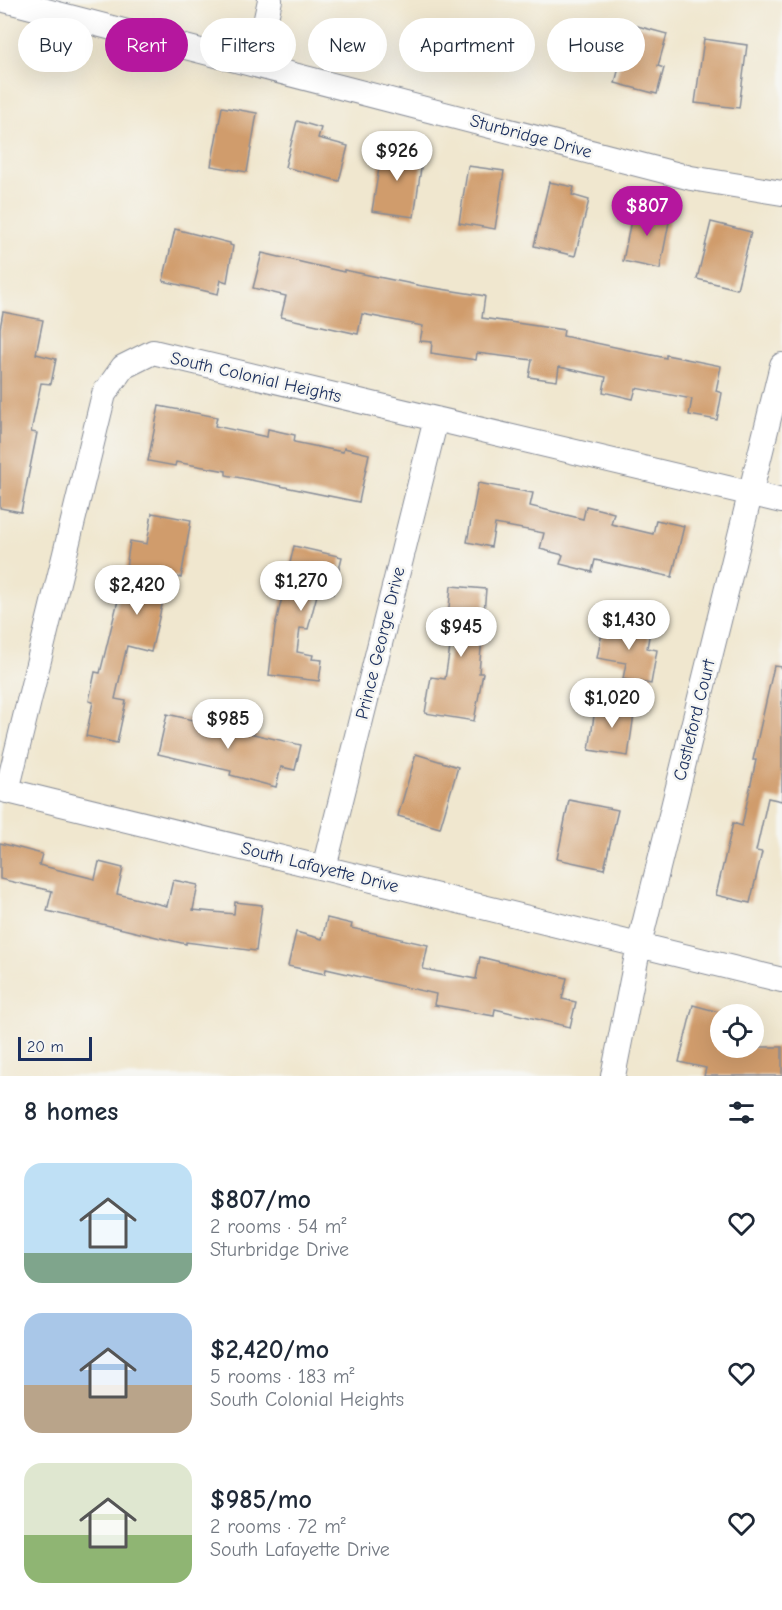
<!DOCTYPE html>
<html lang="en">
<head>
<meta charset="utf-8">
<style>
	:root { --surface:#fff; --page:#f6f6f7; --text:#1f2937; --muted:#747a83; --accent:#b5179e }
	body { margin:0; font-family:"Comic Neue",sans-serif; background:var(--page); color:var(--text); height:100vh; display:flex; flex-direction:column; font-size:22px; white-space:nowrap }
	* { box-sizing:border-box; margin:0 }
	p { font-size:20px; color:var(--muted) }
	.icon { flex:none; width:33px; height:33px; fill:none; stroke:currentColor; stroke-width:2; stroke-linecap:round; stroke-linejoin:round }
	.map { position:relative; height:1076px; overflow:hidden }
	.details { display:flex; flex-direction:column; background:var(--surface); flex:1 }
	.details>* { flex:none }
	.guide { position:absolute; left:18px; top:18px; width:747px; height:54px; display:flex; gap:12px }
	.fabs { position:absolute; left:710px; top:1004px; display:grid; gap:12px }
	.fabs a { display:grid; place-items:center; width:54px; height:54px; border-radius:50%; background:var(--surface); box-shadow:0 6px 24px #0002; font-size:30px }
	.scale { position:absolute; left:18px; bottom:15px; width:74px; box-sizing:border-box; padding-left:6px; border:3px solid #1b2f5e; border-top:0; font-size:16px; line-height:21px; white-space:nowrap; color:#1b2f5e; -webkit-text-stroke:4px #f6f6f2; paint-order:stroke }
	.price { position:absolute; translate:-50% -51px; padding:0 14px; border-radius:21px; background:#fff; color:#222; font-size:20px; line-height:39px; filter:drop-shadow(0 2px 3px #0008) }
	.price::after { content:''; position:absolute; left:50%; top:36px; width:18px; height:14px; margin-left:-9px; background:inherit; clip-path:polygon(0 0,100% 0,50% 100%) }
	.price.active { background:var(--accent); color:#fff }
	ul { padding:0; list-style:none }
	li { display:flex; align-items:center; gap:18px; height:150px; padding:0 24px }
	li span { display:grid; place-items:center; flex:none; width:168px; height:120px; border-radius:18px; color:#555 }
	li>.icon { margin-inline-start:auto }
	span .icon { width:72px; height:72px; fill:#fffc; stroke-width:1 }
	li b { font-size:26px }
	h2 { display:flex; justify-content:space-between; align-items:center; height:72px; padding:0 24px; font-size:26px }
	.pill { padding:0 21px; border-radius:27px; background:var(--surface); box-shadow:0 6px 24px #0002; font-size:21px; line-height:54px }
	.pill.active { background:var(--accent); color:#fff }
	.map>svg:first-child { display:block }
	.building { fill:#d09c6c }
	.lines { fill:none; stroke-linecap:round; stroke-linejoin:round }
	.minor-casing { stroke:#868b96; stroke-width:26 }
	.minor { stroke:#fff; stroke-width:24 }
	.labels { text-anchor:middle; stroke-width:5; stroke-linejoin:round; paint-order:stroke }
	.street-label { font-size:18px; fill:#1b2f5e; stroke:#f6f6f2 }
</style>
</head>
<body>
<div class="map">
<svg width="782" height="1076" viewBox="0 0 782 1076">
	<rect width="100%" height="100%" fill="#f6f6f2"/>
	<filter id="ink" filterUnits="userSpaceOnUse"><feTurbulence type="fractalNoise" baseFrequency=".0167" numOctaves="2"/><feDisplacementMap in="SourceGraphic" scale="12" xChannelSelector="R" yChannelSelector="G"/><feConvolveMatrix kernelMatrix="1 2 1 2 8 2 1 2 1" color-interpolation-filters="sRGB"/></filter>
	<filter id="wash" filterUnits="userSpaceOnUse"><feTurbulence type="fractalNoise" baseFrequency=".008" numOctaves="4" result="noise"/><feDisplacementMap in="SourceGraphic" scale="24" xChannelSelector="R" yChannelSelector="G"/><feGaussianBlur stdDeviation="1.35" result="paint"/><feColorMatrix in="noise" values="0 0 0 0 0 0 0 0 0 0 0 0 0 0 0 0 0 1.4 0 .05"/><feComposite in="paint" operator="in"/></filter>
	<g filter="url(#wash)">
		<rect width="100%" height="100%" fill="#f0e7cf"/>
		<g id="blocks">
			<!-- building -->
			<path class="building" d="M630,24L667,34L658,66L664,68L657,94L615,83Z
				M704,39L747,45L739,108L695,103Z
				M222,107L257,113L247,172L211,166Z
				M297,121L321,128L318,138L348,146L339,181L285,167Z
				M383,144L409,148L407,159L422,161L414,217L372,211Z
				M468,166L504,171L495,229L459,223Z
				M549,182L574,187L572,195L589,200L575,256L534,246Z
				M634,205L671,212L660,269L623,261Z
				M711,222L751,232L737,289L697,279Z
				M175,229L230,243V245L233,246L227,282L221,280L218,294L163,281Z
				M262,253L344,272V270L422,286L485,296L482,318L564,330L563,336L666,358V355L721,366L716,391L722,393L717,420L689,415L692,399L636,388L633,399L603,392L606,377L559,367L557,381L529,377L532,360L477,353L476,360L431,353L432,342L420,341L423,326L362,314L358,334L281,317L286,296L253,288Z
				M3,312L43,320L36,354L56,359L51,384L41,383L31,432L37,433L21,512L0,508V328Z
				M159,406L217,417L215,426L267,437L268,429L295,435L294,442L343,452L344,448L369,454L359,502L226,475V471L176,462L175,466L148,461Z
				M478,483L533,493L530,506L583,519L586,506L614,513L611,524L653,534L656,520L684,526L672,577L595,560L592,572L560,564L563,555L540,549L544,533L495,524L491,547L467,542Z
				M152,513L191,520L181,578L169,575L151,652L127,646L115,699L126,701L117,743L86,736L93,702L89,701L95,672L100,673L126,568L130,541L147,544Z
				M294,546L342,557L333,594L318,591L308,629L300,628L297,652L313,655L312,659L322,660L319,681L269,675L275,627Z
				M451,586L486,589L479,673H483L474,721L425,713L431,677L445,679L451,641L446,640Z
				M604,623L650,631L647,648L657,650L651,684L623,679L626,663L597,658Z
				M774,666L782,667V801L768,798L756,851L762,852L750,903L716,895L733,823L742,826L756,760H753Z
				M596,702L635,707L628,756L589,750Z
				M167,714L301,745L295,770L281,767L276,787L230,775L231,771L158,754Z
				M416,754L458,767L440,828L398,816Z
				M569,800L618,810L604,869L557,859Z
				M0,843L42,854L39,865L95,879L99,862L123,868L117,894L167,906L173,880L198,885L193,910L234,914L235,902L262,905L256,951L186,942V944L47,911L52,891L0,879Z
				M327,918L352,924L351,928L428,945L423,969L476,979L480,957L567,978L562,999L576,1002L570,1027L495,1009L494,1016L434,1005L436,994L326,969L325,974L288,966L296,932L322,939Z
				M693,1005L719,1012L715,1029L720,1030V1047H782V1076H704L706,1068L679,1062Z"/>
		</g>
	</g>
	<g filter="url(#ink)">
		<use href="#blocks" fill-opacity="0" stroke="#868b96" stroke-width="1.5"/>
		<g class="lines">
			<defs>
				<path id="minor" d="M4,0L691,178L782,193
					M256,64L270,0
					M0,789L782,980
					M7,791L104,394L123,367L153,352L782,501
					M324,868L436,419
					M613,1076L639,945L782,365"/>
			</defs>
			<!-- minor casing -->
			<use href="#minor" class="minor-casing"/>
			<!-- minor -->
			<use href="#minor" class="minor"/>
		</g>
	</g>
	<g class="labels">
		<!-- street labels -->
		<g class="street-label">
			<text transform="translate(531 136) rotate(15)" y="6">Sturbridge Drive</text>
			<text transform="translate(256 377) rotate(13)" y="6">South Colonial Heights</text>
			<text transform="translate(380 643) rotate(-76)" y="6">Prince George Drive</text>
			<text transform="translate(694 720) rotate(-76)" y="6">Castleford Court</text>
			<text transform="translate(320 867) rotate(14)" y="6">South Lafayette Drive</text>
		</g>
	</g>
</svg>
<div class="fabs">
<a><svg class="icon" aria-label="locate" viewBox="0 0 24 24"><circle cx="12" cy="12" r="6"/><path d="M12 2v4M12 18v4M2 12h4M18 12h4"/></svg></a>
</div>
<div class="scale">20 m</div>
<b class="price" style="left:397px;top:182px">$926</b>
<b class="price active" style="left:647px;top:237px">$807</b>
<b class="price" style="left:301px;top:612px">$1,270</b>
<b class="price" style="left:137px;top:616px">$2,420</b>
<b class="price" style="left:629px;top:651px">$1,430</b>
<b class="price" style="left:461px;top:658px">$945</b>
<b class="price" style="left:612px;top:729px">$1,020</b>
<b class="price" style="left:228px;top:750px">$985</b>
<div class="guide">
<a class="pill">Buy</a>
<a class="pill active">Rent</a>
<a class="pill">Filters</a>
<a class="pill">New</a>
<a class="pill">Apartment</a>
<a class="pill">House</a>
</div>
</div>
<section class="details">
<h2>8 homes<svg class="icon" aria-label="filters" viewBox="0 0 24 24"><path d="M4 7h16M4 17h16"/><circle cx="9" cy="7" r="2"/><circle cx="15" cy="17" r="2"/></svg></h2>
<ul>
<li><span style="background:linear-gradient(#bfe0f5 75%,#7fa58c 0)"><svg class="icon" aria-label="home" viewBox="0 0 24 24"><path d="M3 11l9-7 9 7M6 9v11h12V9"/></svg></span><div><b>$807/mo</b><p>2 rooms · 54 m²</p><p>Sturbridge Drive</p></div><svg class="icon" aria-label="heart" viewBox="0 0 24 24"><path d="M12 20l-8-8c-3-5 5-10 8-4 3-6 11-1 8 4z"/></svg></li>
<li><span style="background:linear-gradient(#a9c7e8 60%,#b9a48a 0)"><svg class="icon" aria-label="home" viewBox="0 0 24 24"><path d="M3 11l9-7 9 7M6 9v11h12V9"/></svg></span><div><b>$2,420/mo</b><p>5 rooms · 183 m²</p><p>South Colonial Heights</p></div><svg class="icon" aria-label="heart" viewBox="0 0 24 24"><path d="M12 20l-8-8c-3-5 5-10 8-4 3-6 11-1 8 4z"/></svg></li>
<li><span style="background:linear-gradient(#dfe7d0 60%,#8fb573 0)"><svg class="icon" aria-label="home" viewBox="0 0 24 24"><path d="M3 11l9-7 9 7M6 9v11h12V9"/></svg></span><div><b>$985/mo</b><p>2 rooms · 72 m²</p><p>South Lafayette Drive</p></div><svg class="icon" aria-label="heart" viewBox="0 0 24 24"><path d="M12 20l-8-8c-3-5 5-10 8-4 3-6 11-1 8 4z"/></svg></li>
</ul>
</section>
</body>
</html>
